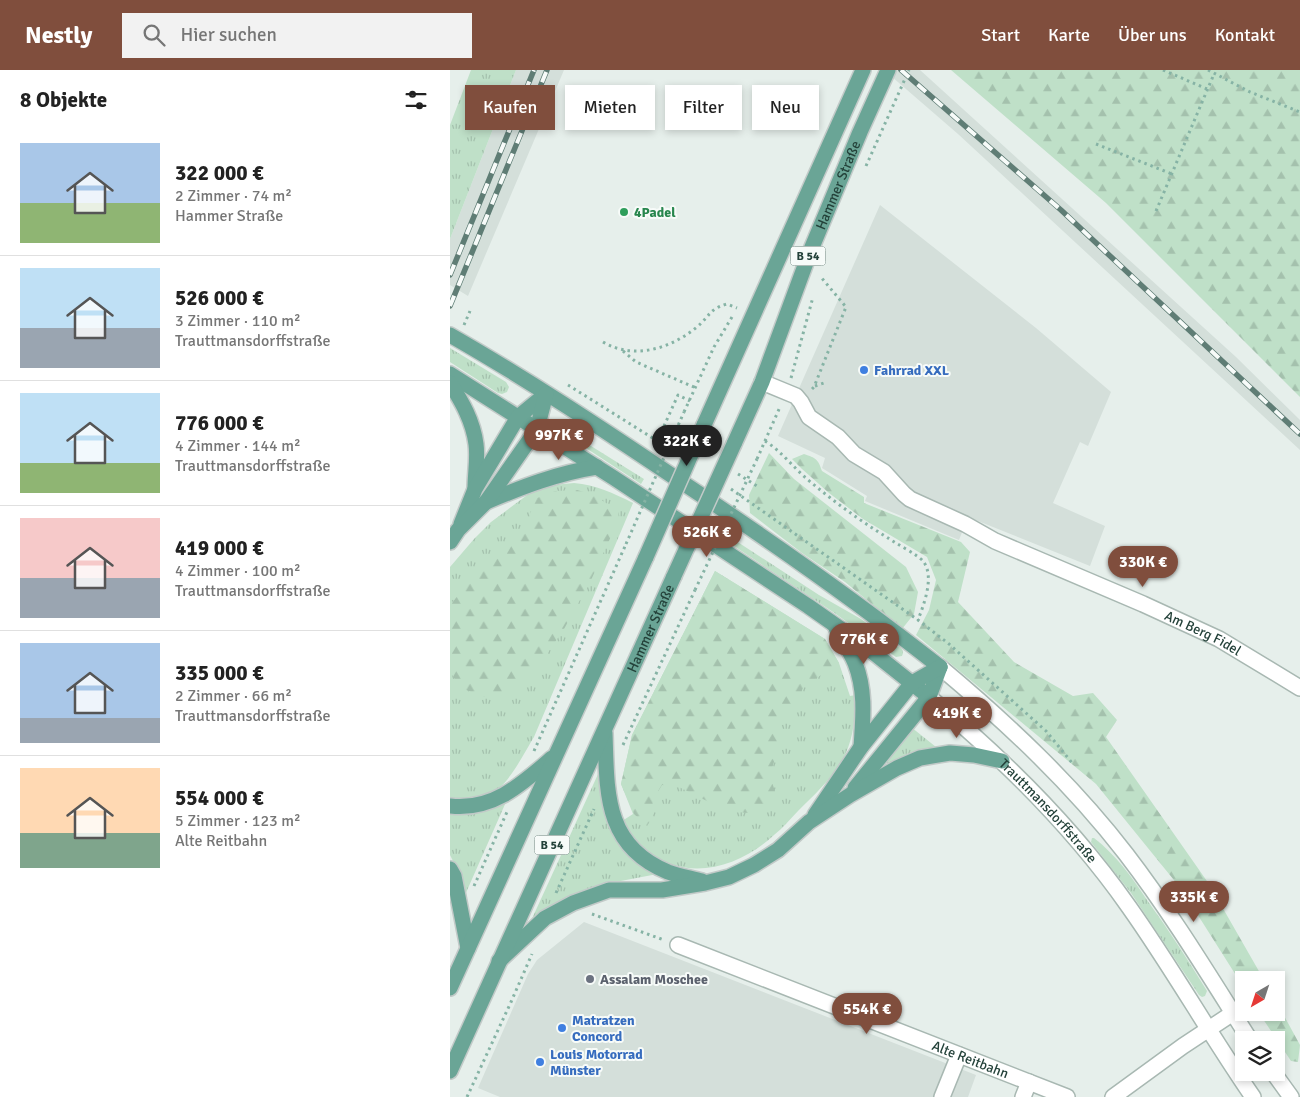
<!DOCTYPE html>
<html lang="de">
<head>
<meta charset="utf-8">
<style>
	:root { --surface:#fff; --page:#f2f2f2; --text:#222; --muted:#767676; --line:#e0e0e0; --accent:#804e3d }
	body { margin:0; font-family:Signika,sans-serif; background:var(--page); color:var(--text); height:100vh; display:flex; flex-direction:column; font-size:19px; white-space:nowrap }
	* { box-sizing:border-box; margin:0 }
	p { font-size:16px; color:var(--muted) }
	.icon { flex:none; width:28px; height:28px; fill:none; stroke:currentColor; stroke-width:2; stroke-linecap:round; stroke-linejoin:round }
	.map { position:relative; flex:1; overflow:hidden }
	.sheet { display:flex; flex-direction:column; background:var(--surface); width:450px }
	.sheet>* { flex:none }
	.hud { position:absolute; left:15px; top:15px; width:475px; height:45px; display:flex; gap:10px }
	.needle { width:32px; rotate:219deg }
	.buttons { position:absolute; left:785px; top:901px; display:grid; gap:10px }
	.buttons a { display:grid; place-items:center; width:50px; height:50px; border-radius:0px; background:var(--surface); box-shadow:0 2px 8px #0003; font-size:25px }
	.price { position:absolute; translate:-50% -42px; padding:0 11px; border-radius:18px; background:var(--accent); color:#fff; font-size:16px; line-height:32px; filter:drop-shadow(0 1px 2px #0008) }
	.price::after { content:''; position:absolute; left:50%; top:30px; width:15px; height:11px; margin-left:-8px; background:inherit; clip-path:polygon(0 0,100% 0,50% 100%) }
	.price.selected { background:#222; color:#fff }
	ul { padding:0; list-style:none }
	li { display:flex; align-items:center; gap:15px; height:125px; padding:0 20px }
	li+li { border-top:1px solid var(--line) }
	li span { display:grid; place-items:center; flex:none; width:140px; height:100px; border-radius:0px; color:#555 }
	li>.icon { margin-inline-start:auto }
	span .icon { width:60px; height:60px; fill:#fffc; stroke-width:1 }
	li b { font-size:21px }
	h2 { display:flex; justify-content:space-between; align-items:center; height:60px; padding:0 20px; font-size:21px }
	.tag { padding:0 18px; border-radius:0px; background:var(--surface); box-shadow:0 2px 8px #0003; font-size:18px; line-height:45px }
	.tag.selected { background:var(--accent); color:#fff }
	header { display:flex; align-items:center; gap:30px; box-sizing:border-box; height:70px; padding:0 25px; background:var(--accent); color:#fff }
	header strong { font-size:24px }
	nav { display:flex; gap:28px; margin-inline-start:auto; font-size:18px }
	.search { width:350px; height:45px; background:var(--page); display:flex; align-items:center; gap:12px; box-sizing:border-box; padding:0 18px; border-radius:0px; color:var(--muted); font-size:19px }
	main { display:flex; flex:1; min-height:0 }
	.map>svg:first-child { display:block }
	.built { fill:#d4dfda }
	.grass { fill:url(#grass-tufts) }
	.forest { fill:url(#forest-firs) }
	.lines { fill:none; stroke-linecap:round; stroke-linejoin:round }
	.minor-casing { stroke:#a8b8b2; stroke-width:18 }
	.major-casing { stroke:#c2cac8; stroke-width:18 }
	.path { stroke:#86b3a5; stroke-width:3; stroke-dasharray:2.5 4; stroke-linecap:butt }
	.minor { stroke:#fff; stroke-width:15 }
	.major { stroke:#6aa596; stroke-width:15 }
	.rail-casing { stroke:#5f7d75; stroke-width:5.5 }
	.rail { stroke:#f7fbf9; stroke-width:4; stroke-dasharray:11; stroke-linecap:butt }
	.major-bridge-casing { stroke:#c2cac8; stroke-width:18; stroke-linecap:butt }
	.path-bridge { stroke:#86b3a5; stroke-width:3; stroke-dasharray:2.5 4; stroke-linecap:butt }
	.major-bridge { stroke:#6aa596; stroke-width:15 }
	.leisure-dot { fill:#2e9e5b; stroke:#f7fbf9; stroke-width:2 }
	.shop-dot { fill:#3f7fe0; stroke:#f7fbf9; stroke-width:2 }
	.worship-dot { fill:#6b7280; stroke:#f7fbf9; stroke-width:2 }
	.labels { text-anchor:middle; stroke-width:4; stroke-linejoin:round; paint-order:stroke }
	.shield { fill:#f7fbf9; stroke:#637a73; stroke-width:1 }
	.shield-label { font-size:12px; font-weight:bold; fill:#24423a }
	.street-label { font-size:14px; fill:#24423a; stroke:#f7fbf9 }
	.leisure-label { font-size:14px; font-weight:bold; fill:#27864d; stroke:#f7fbf9; text-anchor:start }
	.shop-label { font-size:14px; font-weight:bold; fill:#366cbe; stroke:#f7fbf9; text-anchor:start }
	.worship-label { font-size:14px; font-weight:bold; fill:#5b616d; stroke:#f7fbf9; text-anchor:start }
</style>
</head>
<body>
<header>
<strong>Nestly</strong>
<div class="search"><svg class="icon" aria-label="search" viewBox="0 0 24 24"><circle cx="10" cy="10" r="6"/><path d="M15 15l6 6"/></svg>Hier suchen</div>
<nav><a>Start</a><a>Karte</a><a>Über uns</a><a>Kontakt</a></nav>
</header>
<main>
<section class="sheet">
<h2>8 Objekte<svg class="icon" aria-label="filters" viewBox="0 0 24 24"><path d="M4 7h16M4 17h16"/><circle cx="9" cy="7" r="2"/><circle cx="15" cy="17" r="2"/></svg></h2>
<ul>
<li><span style="background:linear-gradient(#a9c7e8 60%,#8fb573 0)"><svg class="icon" aria-label="home" viewBox="0 0 24 24"><path d="M3 11l9-7 9 7M6 9v11h12V9"/></svg></span><div><b>322 000 €</b><p>2 Zimmer · 74 m²</p><p>Hammer Straße</p></div></li>
<li><span style="background:linear-gradient(#bfe0f5 60%,#9aa5b1 0)"><svg class="icon" aria-label="home" viewBox="0 0 24 24"><path d="M3 11l9-7 9 7M6 9v11h12V9"/></svg></span><div><b>526 000 €</b><p>3 Zimmer · 110 m²</p><p>Trauttmansdorffstraße</p></div></li>
<li><span style="background:linear-gradient(#bfe0f5 70%,#8fb573 0)"><svg class="icon" aria-label="home" viewBox="0 0 24 24"><path d="M3 11l9-7 9 7M6 9v11h12V9"/></svg></span><div><b>776 000 €</b><p>4 Zimmer · 144 m²</p><p>Trauttmansdorffstraße</p></div></li>
<li><span style="background:linear-gradient(#f6c9c9 60%,#9aa5b1 0)"><svg class="icon" aria-label="home" viewBox="0 0 24 24"><path d="M3 11l9-7 9 7M6 9v11h12V9"/></svg></span><div><b>419 000 €</b><p>4 Zimmer · 100 m²</p><p>Trauttmansdorffstraße</p></div></li>
<li><span style="background:linear-gradient(#a9c7e8 75%,#9aa5b1 0)"><svg class="icon" aria-label="home" viewBox="0 0 24 24"><path d="M3 11l9-7 9 7M6 9v11h12V9"/></svg></span><div><b>335 000 €</b><p>2 Zimmer · 66 m²</p><p>Trauttmansdorffstraße</p></div></li>
<li><span style="background:linear-gradient(#ffd9b3 65%,#7fa58c 0)"><svg class="icon" aria-label="home" viewBox="0 0 24 24"><path d="M3 11l9-7 9 7M6 9v11h12V9"/></svg></span><div><b>554 000 €</b><p>5 Zimmer · 123 m²</p><p>Alte Reitbahn</p></div></li>
</ul>
</section>
<div class="map">
<svg width="850" height="1027" viewBox="0 0 850 1027">
	<defs>
		<pattern id="grass-tufts" width="24" height="20" patternUnits="userSpaceOnUse" patternTransform="scale(1.25)"><rect width="24" height="20" fill="#bfe0c8"/><path d="M3 7l-1-3M5 7V3M7 7l1-3M15 17l-1-3M17 17v-4M19 17l1-3" fill="none" stroke="#a4c1ad"/></pattern>
		<pattern id="forest-firs" width="22" height="20" patternUnits="userSpaceOnUse" patternTransform="scale(1.25)"><rect width="22" height="20" fill="#bfe0c8"/><path d="M5 1l3.5 6h-7zM16 11l3.5 6h-7z" fill="#a4c1ad"/></pattern>
	</defs>
	<rect width="100%" height="100%" fill="#e6efeb"/>
	<!-- built -->
	<path class="built" d="M66,0H114L18,226L0,215V169Z
		M434,0H470L786,287L850,350V380L508,64Z
		M430,135L586,258L661,322L638,376L630,372L603,433L655,456L640,496L518,447L509,470L415,431L417,426L372,398L375,388L328,366Z
		M134,852L526,1005L518,1027H50L28,1018L78,904L87,890Z"/>
	<!-- grass -->
	<path class="grass" d="M21,0H66L0,169V55Z
		M0,278L56,312L59,317L57,322L52,324L48,323L0,292Z
		M117,361L194,409L191,414L116,365Z
		M124,413C146,415 163,423 183,433L84,667C76,680 61,709 49,718C36,727 15,729 0,729V497L24,469L41,452L84,420L103,415Z
		M280,467L369,525L411,549L452,579L453,583L452,586L446,587L383,542L278,472Z
		M265,501L375,569L389,593L400,626L406,625C405,646 404,666 395,685C385,706 365,724 348,741C340,749 333,758 324,765C287,800 231,814 190,775C183,768 178,759 172,751L183,744L171,714L182,665Z
		M461,657L486,677L459,684L440,694L434,692Z
		M154,691L153,716L190,783L218,802L155,814L75,864Z
		M56,732L15,825L10,805L0,785V744L24,743Z
		M642,768H644C666,785 682,807 697,830C718,859 738,890 757,921L755,926L752,927L749,925L681,823L641,772Z"/>
	<!-- forest -->
	<path class="forest" d="M501,0H850V327L656,133Z
		M319,383L344,409L456,497L468,522L464,544L452,559L395,512L352,483L300,443L299,425Z
		M354,384C366,388 368,389 372,401L414,427V433L511,472L520,482L508,532L564,592L623,626L643,623L667,650L656,667L759,814L814,910H794V918L732,820L646,714L466,565L479,540L486,510L477,487L413,449L379,423L352,399L342,389Z
		M127,420L144,425L168,441L169,449L141,510L114,559L86,600L73,614L48,626L35,627L11,618L0,602V535L43,484L57,479L68,471L87,428L105,421Z
		M265,501L375,569L389,593L386,603L371,605L354,617L339,639L328,662L327,682L320,705L326,725L319,741L310,744L287,742L257,731L229,717L212,715L203,730L202,748L197,756L184,744L171,714L182,665Z
		M826,931L850,975L848,992L841,991L809,943L826,942Z"/>
	<g class="lines">
		<defs>
			<g id="minor">
				<path id="s1" d="M312,312L346,326L351,332L359,347L388,367L404,384L434,402L454,424L460,429L515,454L545,471L693,534L769,569L850,618"/>
				<path d="M490,597C558,654 622,714 676,784C722,844 760,907 800,970"/>
				<path id="s2" d="M479,627C554,689 623,757 679,837C723,899 760,965 803,1027"/>
				<path id="s3" d="M228,875L617,1027"/>
				<path d="M823,1002L841,1027"/>
				<path d="M492,1027L509,985"/>
				<path d="M573,1027L579,1012"/>
				<path d="M663,1027L733,976L783,943"/>
			</g>
			<g id="major">
				<path d="M0,265C77,309 151,358 224,407C315,467 404,529 490,597"/>
				<path d="M0,304L164,408L358,536L415,576L479,627"/>
				<path d="M0,313C12,332 23,351 26,374C28,388 25,404 25,418"/>
				<path d="M254,355L413,0"/>
				<path id="s4" d="M284,374L312,312L360,182L410,62L438,0"/>
				<path d="M36,432C72,417 108,403 147,397"/>
				<path d="M11,454L25,419L68,347L96,324"/>
				<path d="M0,472L8,460L36,432L87,359L96,324"/>
				<path d="M386,558C392,569 400,581 405,593C416,621 413,648 411,677"/>
				<path d="M155,663C157,722 154,776 218,802C229,806 241,808 252,811"/>
				<path d="M405,718L479,627L490,597"/>
				<path d="M0,736C43,741 72,714 102,688"/>
				<path d="M365,745L411,677L462,613L490,597"/>
				<path d="M0,799L4,806L18,878"/>
				<path d="M49,891L95,848L123,833L159,820H212L255,813L279,807L304,795L328,780L359,752L400,725L447,698L470,688L500,683L524,685L552,691"/>
				<path d="M0,918L196,487"/>
				<path id="s5" d="M0,1001L224,506"/>
			</g>
		</defs>
		<!-- minor casing -->
		<use href="#minor" class="minor-casing"/>
		<!-- major casing -->
		<use href="#major" class="major-casing"/>
		<!-- path -->
		<path class="path" d="M713,0L757,19
			M758,0L800,22L850,42
			M646,74L722,104
			M416,96L459,0
			M706,141L764,4
			M14,255L20,241
			M153,272C184,290 220,279 247,257C260,246 259,239 277,234L287,238
			M173,281L186,292L246,318
			M341,308L363,227
			M118,315L225,382
			M365,316L377,312
			M362,319L364,317L396,237L370,206
			M234,342L264,277L282,247
			M231,366L214,356L228,325L240,331
			M315,371C331,381 343,397 357,409C383,431 409,450 438,468C445,473 468,485 473,491C485,506 474,534 468,550
			M307,389L330,337
			M288,404L307,416
			M281,419L468,550L499,574L596,661L623,694
			M173,675L245,520
			M84,681L176,474
			M24,816L57,742
			M106,823L144,739
			M142,844L214,870
			M17,1027L61,932L82,884"/>
		<!-- minor -->
		<use href="#minor" class="minor"/>
		<!-- major -->
		<use href="#major" class="major"/>
		<defs>
			<path id="rail" d="M451,0L611,140L850,364
				M0,205L84,0
				M0,236L97,0"/>
		</defs>
		<!-- rail casing -->
		<use href="#rail" class="rail-casing"/>
		<!-- rail -->
		<use href="#rail" class="rail"/>
		<defs>
			<path id="major-bridge" d="M196,487L254,355
				M224,506L284,374"/>
		</defs>
		<!-- major-bridge casing -->
		<use href="#major-bridge" class="major-bridge-casing"/>
		<!-- path-bridge -->
		<path class="path-bridge" d="M176,474L234,342
			M245,520L307,389"/>
		<!-- major-bridge -->
		<use href="#major-bridge" class="major-bridge"/>
	</g>
	<!-- markers -->
	<circle class="leisure-dot" cx="174" cy="142" r="5"/>
	<g class="shop-dot">
		<circle cx="414" cy="300" r="5"/>
		<circle cx="112" cy="958" r="5"/>
		<circle cx="90" cy="992" r="5"/>
	</g>
	<circle class="worship-dot" cx="140" cy="909" r="5"/>
	<g class="labels">
		<!-- shield labels -->
		<g class="shield">
			<rect x="340.5" y="176.5" width="35" height="19" rx="4"/>
			<rect x="84.5" y="765.5" width="35" height="19" rx="4"/>
		</g>
		<g class="shield-label">
			<text x="358" y="190">B 54</text>
			<text x="102" y="779">B 54</text>
		</g>
		<!-- street labels -->
		<g class="street-label">
			<text dy="5" stroke="none"><textPath href="#s4" startOffset="279">Hammer Straße</textPath></text>
			<text dy="5" stroke="none"><textPath href="#s5" startOffset="486">Hammer Straße</textPath></text>
			<text dy="5" stroke="none"><textPath href="#s1" startOffset="515">Am Berg Fidel</textPath></text>
			<text dy="5" stroke="none"><textPath href="#s2" startOffset="165">Trauttmansdorffstraße</textPath></text>
			<text dy="5" stroke="none"><textPath href="#s3" startOffset="314">Alte Reitbahn</textPath></text>
		</g>
		<!-- leisure labels -->
		<g class="leisure-label">
			<text x="184" y="147">4Padel</text>
		</g>
		<!-- shop labels -->
		<g class="shop-label">
			<text x="424" y="305">Fahrrad XXL</text>
			<text x="122" y="955">Matratzen<tspan x="122" dy="16">Concord</tspan></text>
			<text x="100" y="989">Louis Motorrad<tspan x="100" dy="16">Münster</tspan></text>
		</g>
		<!-- worship labels -->
		<g class="worship-label">
			<text x="150" y="914">Assalam Moschee</text>
		</g>
	</g>
</svg>
<div class="buttons">
<a><svg class="needle" viewBox="-14 -14 28 28"><path d="M0-13l5 13h-10z" fill="#e53935"/><path d="M0 13l5-13h-10z" fill="#767676"/></svg></a>
<a><svg class="icon" aria-label="layers" viewBox="0 0 24 24"><path d="M12 4l9 5-9 5-9-5zM3 14l9 5 9-5"/></svg></a>
</div>
<b class="price" style="left:109px;top:391px">997K €</b>
<b class="price selected" style="left:237px;top:397px">322K €</b>
<b class="price" style="left:257px;top:488px">526K €</b>
<b class="price" style="left:693px;top:518px">330K €</b>
<b class="price" style="left:414px;top:595px">776K €</b>
<b class="price" style="left:507px;top:669px">419K €</b>
<b class="price" style="left:744px;top:853px">335K €</b>
<b class="price" style="left:417px;top:965px">554K €</b>
<div class="hud">
<a class="tag selected">Kaufen</a>
<a class="tag">Mieten</a>
<a class="tag">Filter</a>
<a class="tag">Neu</a>
</div>
</div>
</main>
</body>
</html>
